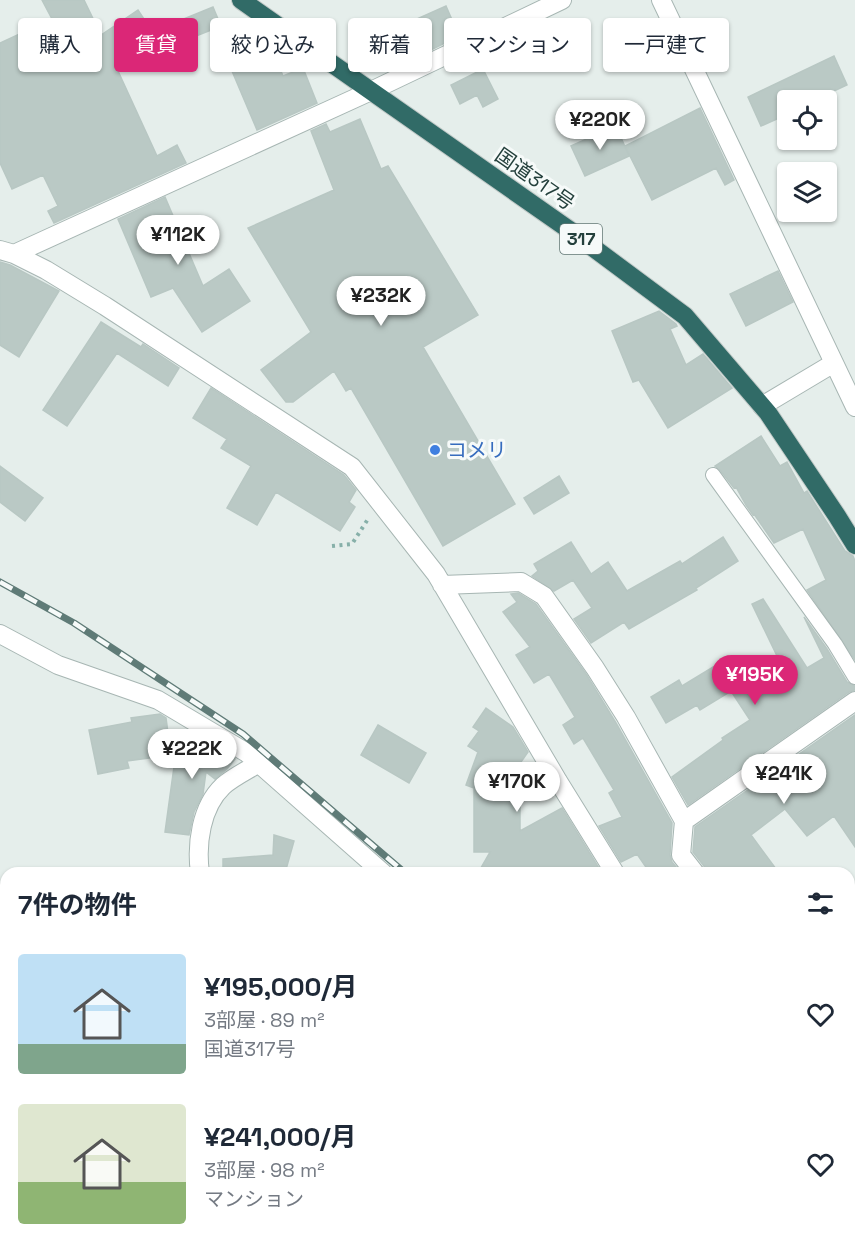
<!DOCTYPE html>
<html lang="ja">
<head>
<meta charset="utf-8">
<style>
	:root { --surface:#fff; --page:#f6f6f7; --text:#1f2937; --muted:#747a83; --accent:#db2777 }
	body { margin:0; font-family:"Space Grotesk","Noto Sans JP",sans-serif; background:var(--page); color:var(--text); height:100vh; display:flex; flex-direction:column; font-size:22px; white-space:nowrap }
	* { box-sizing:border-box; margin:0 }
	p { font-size:20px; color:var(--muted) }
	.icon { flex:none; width:33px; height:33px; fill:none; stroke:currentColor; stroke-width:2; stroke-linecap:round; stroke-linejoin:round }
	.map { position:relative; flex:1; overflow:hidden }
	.details { position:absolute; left:0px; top:867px; width:855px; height:384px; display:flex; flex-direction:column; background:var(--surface); border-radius:18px 18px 0 0; box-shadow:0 2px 4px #0004 }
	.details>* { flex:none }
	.top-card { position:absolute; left:18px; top:18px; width:819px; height:54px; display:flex; gap:12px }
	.buttons { position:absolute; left:777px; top:90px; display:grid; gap:12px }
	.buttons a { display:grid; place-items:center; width:60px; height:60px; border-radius:6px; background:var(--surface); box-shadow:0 2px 4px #0004; font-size:30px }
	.price { position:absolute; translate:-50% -51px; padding:0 14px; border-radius:21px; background:#fff; color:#222; font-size:20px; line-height:39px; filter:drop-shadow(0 2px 3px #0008) }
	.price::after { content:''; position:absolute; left:50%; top:36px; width:18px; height:14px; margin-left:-9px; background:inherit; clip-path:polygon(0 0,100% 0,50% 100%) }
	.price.current { background:var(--accent); color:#fff }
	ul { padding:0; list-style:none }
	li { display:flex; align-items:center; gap:18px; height:150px; padding:0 18px }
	li span { display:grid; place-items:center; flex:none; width:168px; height:120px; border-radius:6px; color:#555 }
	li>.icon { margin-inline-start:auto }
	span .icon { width:72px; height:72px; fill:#fffc; stroke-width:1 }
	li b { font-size:26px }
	h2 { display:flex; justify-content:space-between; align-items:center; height:72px; padding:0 18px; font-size:26px }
	.chip { padding:0 21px; border-radius:6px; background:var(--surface); box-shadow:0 2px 4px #0004; font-size:21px; line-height:54px }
	.chip.current { background:var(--accent); color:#fff }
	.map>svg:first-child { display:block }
	.building { fill:#bac9c5; stroke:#b8c7c3; stroke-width:1.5 }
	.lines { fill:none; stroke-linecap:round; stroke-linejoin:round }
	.lane-casing { stroke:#a7b6b3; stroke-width:16 }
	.street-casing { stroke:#a7b6b3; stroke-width:20 }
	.highway-casing { stroke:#c2cac8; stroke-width:20 }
	.path { stroke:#87b0a9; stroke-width:4; stroke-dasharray:3 4.5; stroke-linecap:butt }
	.lane { stroke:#fff; stroke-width:14 }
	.street { stroke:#fff; stroke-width:18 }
	.highway { stroke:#316b67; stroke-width:18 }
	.rail-casing { stroke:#5f7b77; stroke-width:7 }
	.rail { stroke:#f6faf9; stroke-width:4.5; stroke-dasharray:14; stroke-linecap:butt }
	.shop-dot { fill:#3f7fe0; stroke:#f6faf9; stroke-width:2 }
	.labels { text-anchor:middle; stroke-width:6; stroke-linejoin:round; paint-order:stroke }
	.shield { fill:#f6faf9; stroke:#637875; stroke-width:1.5 }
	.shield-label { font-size:18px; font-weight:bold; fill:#24403c }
	.street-label { font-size:20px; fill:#24403c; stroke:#f6faf9 }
	.shop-label { font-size:20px; fill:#366cbe; stroke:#f6faf9; text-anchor:start }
</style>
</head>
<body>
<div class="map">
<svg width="855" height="1251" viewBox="0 0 855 1251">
	<rect width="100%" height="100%" fill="#e5eeeb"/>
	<!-- building -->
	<path class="building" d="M42,0H84L101,35L138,10L160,43L118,71L157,156L177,145L186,163L54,223L48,211L58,206L43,175L12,189L0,163V43L52,19Z
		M446,6L459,36L407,62L392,30Z
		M213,7L221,26L181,42L174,23Z
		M271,47L283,76L303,68L317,103L257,130L229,64Z
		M834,56L847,85L815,100H788V114L761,126L748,97Z
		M483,69L498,99L483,107L477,95L460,104L451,85Z
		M700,108L734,180L725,185L716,168L652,200L625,146Z
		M360,119L381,169L388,166L478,315L423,347L515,504L443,546L351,388L346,391L334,371L293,402H286L261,370L311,332L248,228L334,190L311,131L326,124L330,132Z
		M616,126L629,156L585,176L571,146Z
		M165,197L203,286L229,269L250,301L202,332L173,288L151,297L118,219Z
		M0,262L10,265L59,291L19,357L0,345Z
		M778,271L793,302L746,326L730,294Z
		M659,311L676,324L677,326L670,329L686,365L703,354L732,388L668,428L639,380L633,382L612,331Z
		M101,322L141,347L143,344L179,368L168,386L117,353L67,426L43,410Z
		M211,388L344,475L356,490L349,502L355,507L340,531L276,492L257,525L227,508L251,466L221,448L227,439L193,418Z
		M761,436L780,466L787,462L804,493L807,491L845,551L853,556L855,561V660L807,590L826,580L803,529L774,543L754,514L753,515L746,505L736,487L734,488L720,470L715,466Z
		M0,466L43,498L25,521L0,502Z
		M559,476L569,493L534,514L524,498Z
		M723,537L738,561L696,588L697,590L629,629L624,622L591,643L574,619L592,608L573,580L554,591L532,576L538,571L534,564L571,542L591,574L608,562L627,591L680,561L682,564Z
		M518,593L536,604L586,674L616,723L672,823L670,855L672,862L681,873H650L637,854L621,862L599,826L622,817L609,793L614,790L583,738L574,744L563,725L575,717L549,674L534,683L516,655L530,647L503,612L517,602L511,594Z
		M763,599L807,668L824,658L804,617L827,649L847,682L855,686V690L849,692L688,805L672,777L723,740L722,738L750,720L731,691L700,710L697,705L666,723L651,697L679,680L682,686L718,664L731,685L778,658L752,604Z
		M486,708L513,727L528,752L495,799H520V831L562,808L602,873H478L490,852H474V788L466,785L478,752L468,746L479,731L473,727Z
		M160,714L166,718L171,755L127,761L129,768L98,774L89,730L132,722L131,718Z
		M855,715V847L834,816L807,836L785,809L751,835L779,873H706L704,866L693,852L695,827Z
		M378,725L426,753L409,783L361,755Z
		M189,731L235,759L227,769L215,779L206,772L203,794L194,812L189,835L165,832L177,745Z
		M274,835L294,841L285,873H223V859L273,855Z"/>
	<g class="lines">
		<defs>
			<path id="lane" d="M713,475L835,644L855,677"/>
			<path id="street" d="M661,0L855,407
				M0,250L14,254L46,270L105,306L352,467L436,574L558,781L615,873
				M14,254L371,91L562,0
				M762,406L834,363
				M442,585L521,582L544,596L595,668L626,717L684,821
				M0,634L58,665L158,700L247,753L383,873
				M200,873C196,844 201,807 223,786C233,777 248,770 259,763
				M695,873L681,855L684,821L855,701
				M849,1101L855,1104
				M166,1245L169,1251
				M503,1245L507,1251
				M682,1245L691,1251
				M128,1251L135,1245
				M232,1251L235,1246"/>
			<path id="highway" d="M241,0L568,229L685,316L768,413L837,516L855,545"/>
		</defs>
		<!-- lane casing -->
		<use href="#lane" class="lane-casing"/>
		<!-- street casing -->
		<use href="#street" class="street-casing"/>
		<!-- highway casing -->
		<use href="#highway" class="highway-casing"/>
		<!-- path -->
		<path class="path" d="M332,546L352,544L368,519"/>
		<!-- lane -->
		<use href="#lane" class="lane"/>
		<!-- street -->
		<use href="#street" class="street"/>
		<!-- highway -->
		<use href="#highway" class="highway"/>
		<defs>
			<path id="rail" d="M0,582L74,623L243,734L405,873
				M822,1245L829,1251"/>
		</defs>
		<!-- rail casing -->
		<use href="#rail" class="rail-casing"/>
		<!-- rail -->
		<use href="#rail" class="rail"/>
	</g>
	<!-- markers -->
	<circle class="shop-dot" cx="435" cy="450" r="6"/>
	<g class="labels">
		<!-- shield labels -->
		<rect class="shield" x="560" y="224" width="42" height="30" rx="4.5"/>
		<g class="shield-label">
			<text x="581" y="245">317</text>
		</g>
		<!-- street labels -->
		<g class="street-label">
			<text transform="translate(535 179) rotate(35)" y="7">国道317号</text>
		</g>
		<!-- shop labels -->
		<g class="shop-label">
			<text x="447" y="457">コメリ</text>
		</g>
	</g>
</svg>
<div class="buttons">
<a><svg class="icon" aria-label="locate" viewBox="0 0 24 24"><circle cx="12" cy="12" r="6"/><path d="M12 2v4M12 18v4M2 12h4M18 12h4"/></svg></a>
<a><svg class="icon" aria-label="layers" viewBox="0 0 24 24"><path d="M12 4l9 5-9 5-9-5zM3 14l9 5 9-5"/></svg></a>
</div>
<b class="price" style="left:600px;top:151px">¥220K</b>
<b class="price" style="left:178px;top:266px">¥112K</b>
<b class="price" style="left:381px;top:327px">¥232K</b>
<b class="price current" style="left:755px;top:706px">¥195K</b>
<b class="price" style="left:192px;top:780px">¥222K</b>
<b class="price" style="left:784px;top:805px">¥241K</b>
<b class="price" style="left:517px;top:813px">¥170K</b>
<div class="top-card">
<a class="chip">購入</a>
<a class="chip current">賃貸</a>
<a class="chip">絞り込み</a>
<a class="chip">新着</a>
<a class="chip">マンション</a>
<a class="chip">一戸建て</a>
</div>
<section class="details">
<h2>7件の物件<svg class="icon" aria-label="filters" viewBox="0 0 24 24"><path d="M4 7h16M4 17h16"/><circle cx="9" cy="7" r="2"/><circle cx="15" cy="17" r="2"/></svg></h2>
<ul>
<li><span style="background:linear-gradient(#bfe0f5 75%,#7fa58c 0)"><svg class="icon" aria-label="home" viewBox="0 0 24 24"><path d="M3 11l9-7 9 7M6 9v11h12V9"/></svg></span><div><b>¥195,000/月</b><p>3部屋 · 89 m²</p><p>国道317号</p></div><svg class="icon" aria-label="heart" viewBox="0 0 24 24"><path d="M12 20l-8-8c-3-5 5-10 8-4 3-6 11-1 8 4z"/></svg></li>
<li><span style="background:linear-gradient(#dfe7d0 65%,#8fb573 0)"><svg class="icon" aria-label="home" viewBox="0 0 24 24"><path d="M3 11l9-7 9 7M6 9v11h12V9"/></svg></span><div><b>¥241,000/月</b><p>3部屋 · 98 m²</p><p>マンション</p></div><svg class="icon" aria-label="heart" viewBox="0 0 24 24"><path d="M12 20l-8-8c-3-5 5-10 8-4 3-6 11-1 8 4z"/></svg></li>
</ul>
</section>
</div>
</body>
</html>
